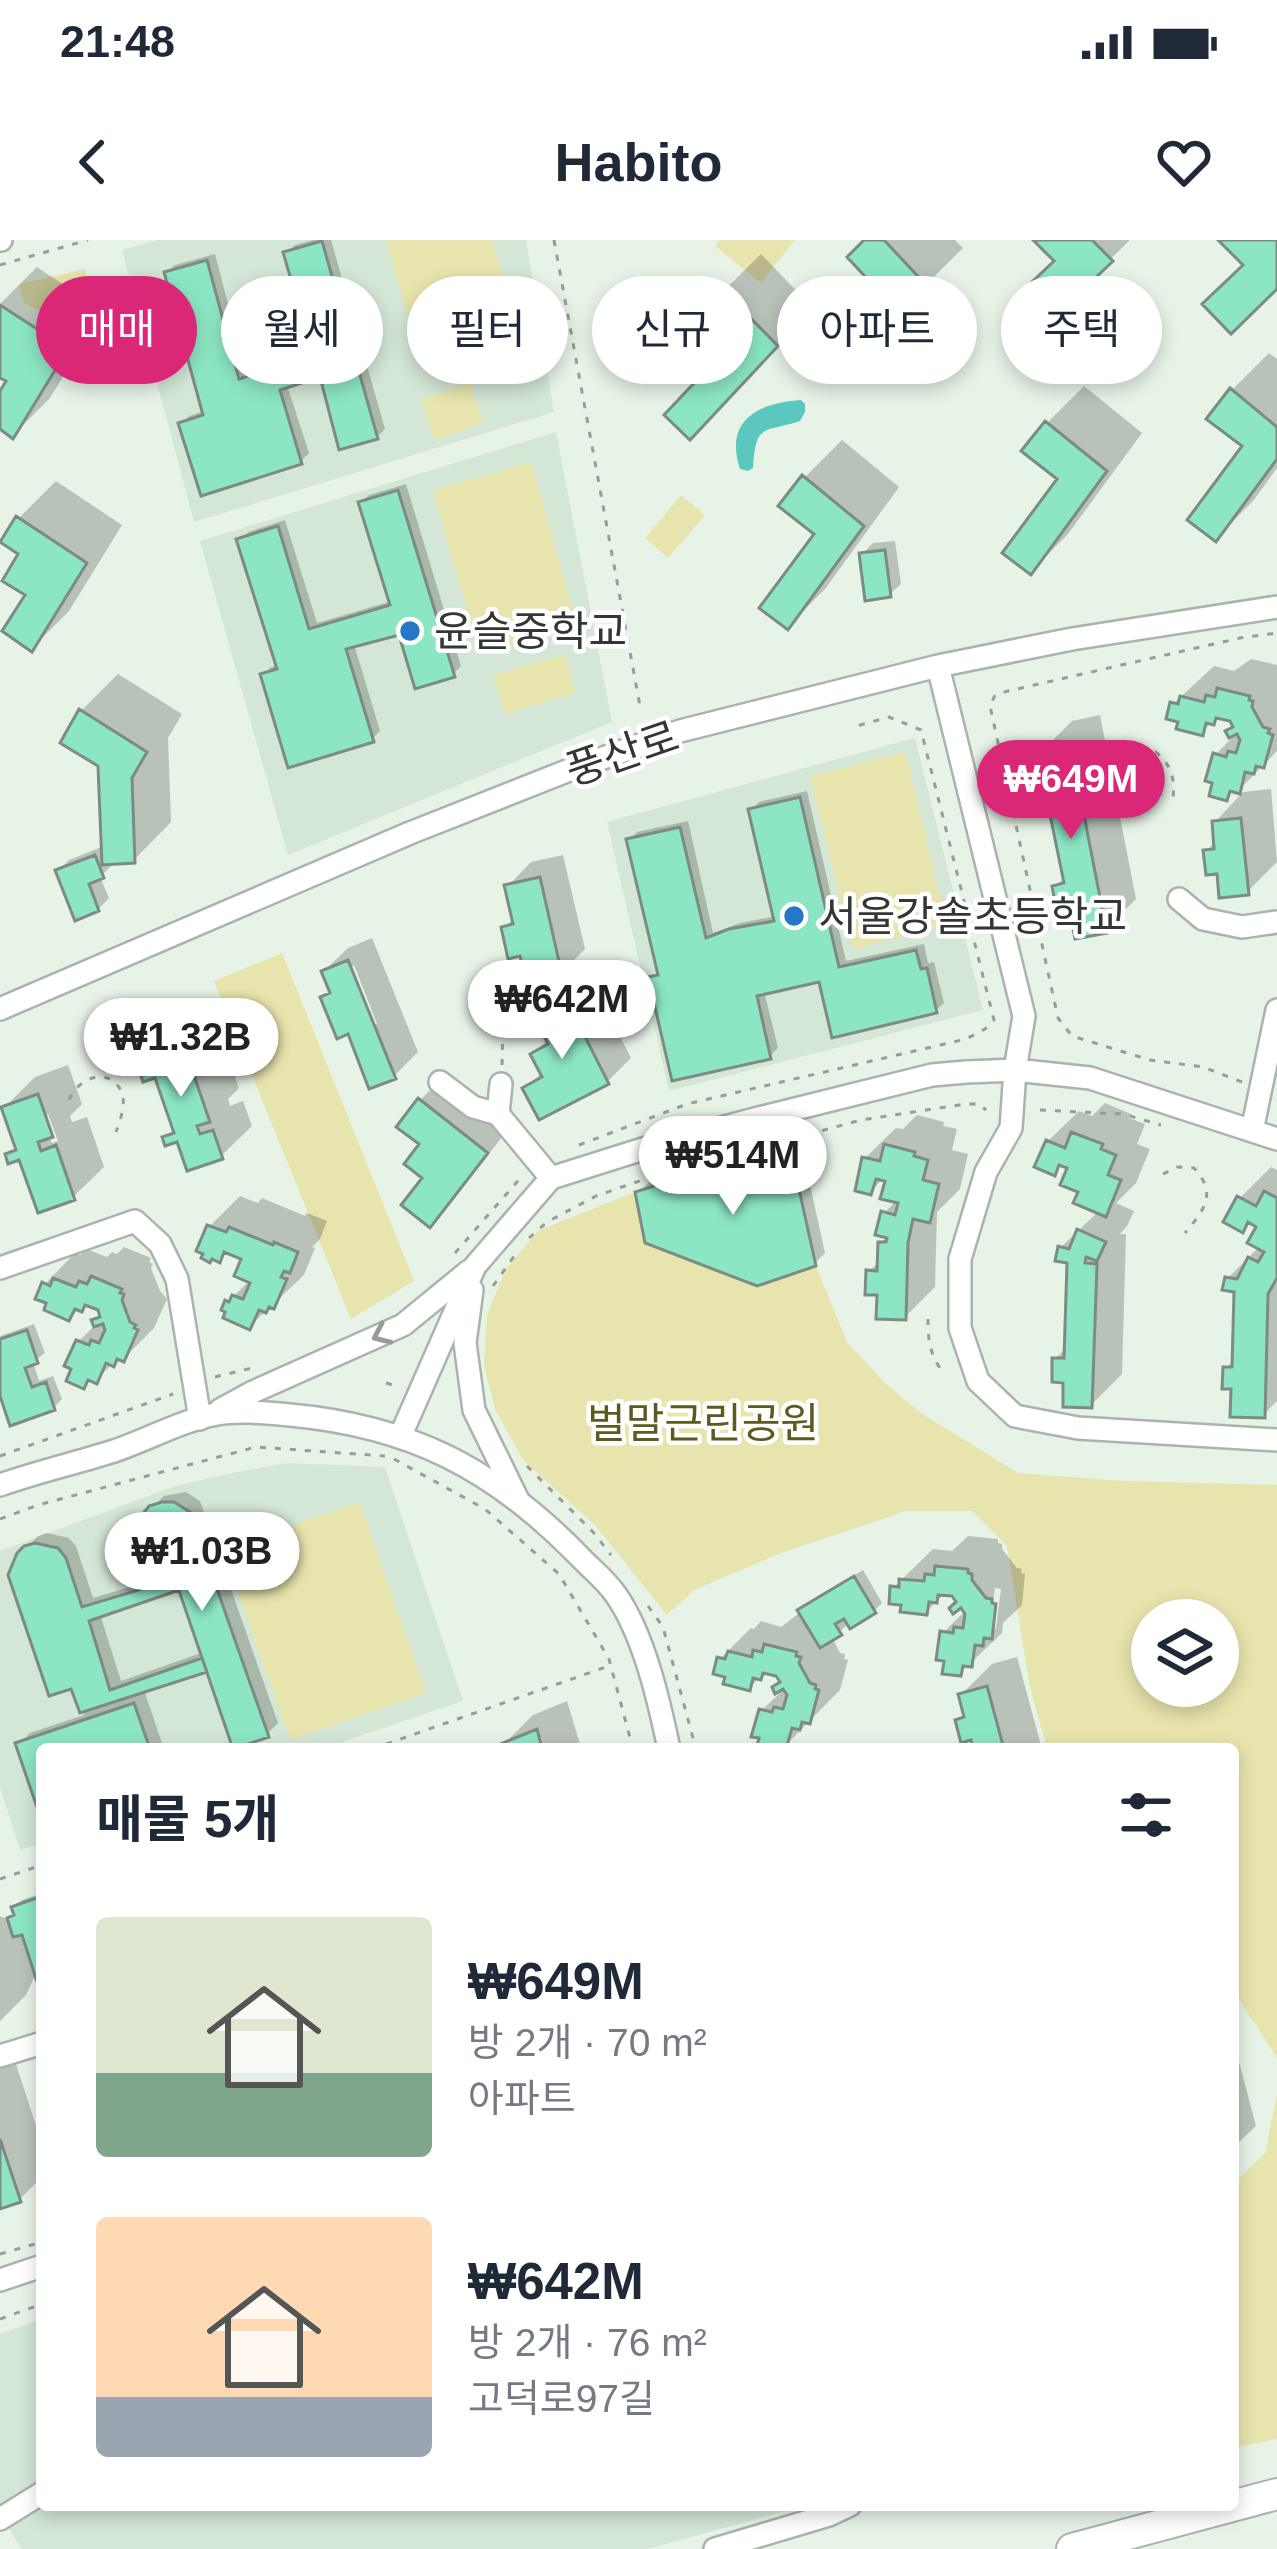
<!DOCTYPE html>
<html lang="ko">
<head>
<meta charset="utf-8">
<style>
	:root { --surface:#fff; --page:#f2f2f3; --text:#1f2937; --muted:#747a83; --accent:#db2777 }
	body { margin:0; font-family:Arial,"Noto Sans KR",sans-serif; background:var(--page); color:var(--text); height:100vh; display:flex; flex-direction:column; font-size:45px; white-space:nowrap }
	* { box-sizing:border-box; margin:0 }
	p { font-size:39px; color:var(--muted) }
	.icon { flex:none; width:66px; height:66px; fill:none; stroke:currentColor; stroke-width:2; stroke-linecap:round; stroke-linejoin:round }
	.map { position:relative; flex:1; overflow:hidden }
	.side { position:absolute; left:36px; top:1503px; width:1203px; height:768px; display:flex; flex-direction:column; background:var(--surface); border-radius:12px; box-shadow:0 6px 18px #0003 }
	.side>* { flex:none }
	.hud { position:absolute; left:36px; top:36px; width:1206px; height:108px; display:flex; gap:24px }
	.controls { position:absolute; left:1131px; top:1359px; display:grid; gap:24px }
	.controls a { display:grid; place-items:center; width:108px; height:108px; border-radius:50%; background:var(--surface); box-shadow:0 6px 18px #0003; font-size:60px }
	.price { position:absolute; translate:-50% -102px; padding:0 27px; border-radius:42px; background:#fff; color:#222; font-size:39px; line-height:78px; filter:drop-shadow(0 3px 6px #0008) }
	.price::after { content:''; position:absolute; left:50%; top:72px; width:36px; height:27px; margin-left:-18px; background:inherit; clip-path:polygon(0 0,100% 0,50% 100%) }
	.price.selected { background:var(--accent); color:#fff }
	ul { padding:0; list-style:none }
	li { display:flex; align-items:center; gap:36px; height:300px; padding:0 60px }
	li span { display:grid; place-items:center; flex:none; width:336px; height:240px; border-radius:12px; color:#555 }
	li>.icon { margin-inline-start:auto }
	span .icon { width:144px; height:144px; fill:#fffc; stroke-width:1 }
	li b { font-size:51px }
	h2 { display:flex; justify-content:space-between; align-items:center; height:144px; padding:0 60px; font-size:51px }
	.tag { padding:0 42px; border-radius:54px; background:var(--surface); box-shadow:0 6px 18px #0003; font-size:42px; line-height:108px }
	.tag.selected { background:var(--accent); color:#fff }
	.status { display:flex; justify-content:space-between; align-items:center; height:84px; padding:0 60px; background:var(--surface); direction:ltr }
	.status svg { height:33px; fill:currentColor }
	header { display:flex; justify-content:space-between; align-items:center; height:156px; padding:0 60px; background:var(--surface); font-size:54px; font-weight:600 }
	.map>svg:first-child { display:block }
	.built { fill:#d4e6d5 }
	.green { fill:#e7e4ad; fill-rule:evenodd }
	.water { fill:#5bc7be }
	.shadow { fill:#0003; fill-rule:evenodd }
	.building { fill:#8ce6c3; stroke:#7c8b84; stroke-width:3 }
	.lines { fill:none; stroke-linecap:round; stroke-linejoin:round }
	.minor-casing { stroke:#a9b4aa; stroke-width:26 }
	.highway-casing { stroke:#a9b4aa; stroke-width:34 }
	.path { stroke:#969e96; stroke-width:3; stroke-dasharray:6 9; stroke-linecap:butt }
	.minor { stroke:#fff; stroke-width:21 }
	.highway { stroke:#fff; stroke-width:30 }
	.oneway { stroke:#999b99 }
	.poi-dot { fill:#2478c7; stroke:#fff; stroke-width:4.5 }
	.labels { text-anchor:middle; stroke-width:9; stroke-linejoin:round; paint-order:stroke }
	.poi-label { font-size:42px; fill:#333733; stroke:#fff; text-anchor:start }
	.street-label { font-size:42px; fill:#333733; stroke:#fff }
	.park-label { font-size:42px; fill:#5d591f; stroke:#fff }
</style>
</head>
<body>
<div class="status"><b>21:48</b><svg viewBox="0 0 49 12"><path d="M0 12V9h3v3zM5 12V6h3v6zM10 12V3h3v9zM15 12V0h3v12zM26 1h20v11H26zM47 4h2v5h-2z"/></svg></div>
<header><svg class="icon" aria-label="back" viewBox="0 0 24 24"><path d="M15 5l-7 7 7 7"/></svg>Habito<svg class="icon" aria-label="heart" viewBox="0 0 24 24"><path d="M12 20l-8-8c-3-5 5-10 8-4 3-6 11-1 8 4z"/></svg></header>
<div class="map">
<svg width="1277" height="2309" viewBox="0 0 1277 2309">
	<rect width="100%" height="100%" fill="#e7f3e7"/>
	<!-- built -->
	<path class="built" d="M157,0H526L554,172L194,282L122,10Z
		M556,192L612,482L288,615L200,301Z
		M915,498L983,770L669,851L607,582Z
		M287,1223L385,1227L463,1461L321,1509H42V1603L20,1610L0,1547V1311L175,1246L232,1233Z
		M42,2079V2265H807L648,2309H22L0,2275V2094Z"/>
	<!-- green -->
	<path class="green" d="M386,0H492L517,87L419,115Z
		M720,0H795L761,43L715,6Z
		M85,29L92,59L78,88L24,63L19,44Z
		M1129,54L1158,83L1147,102L1108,114L1083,101Z
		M470,143L483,183L435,200L421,159Z
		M531,222L577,385L479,414L433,250Z
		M681,255L705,275L668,318L645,298Z
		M565,415L575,453L504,474L493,435Z
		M905,512L947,685L853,709L810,536Z
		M282,713L414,1041L351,1079L214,741Z
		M635,952L645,1003L756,1046L816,1026L847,1102L884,1142L921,1173L1018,1233L1123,1241L1277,1245V1818L1233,1750V1509H1047L1030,1447L1007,1306L972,1271H906L781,1313L694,1350L667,1375L595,1285L523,1220L495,1169L484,1126L487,1074L506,1029L538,991ZM1152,1380H1218V1446H1152Z
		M359,1262L426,1453L290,1500L223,1310Z
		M1277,1854V2199L1233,2208V1945L1265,1913Z"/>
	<!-- water -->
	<path class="water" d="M801,160L805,164V172L800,181C762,193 756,183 753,228L748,231L740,229C724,180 758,163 801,160Z"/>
	<!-- shadow -->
	<path class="shadow" d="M313,0H331L385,189L377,197L322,134L287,145L309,213L301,221L181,184L189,176L205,171L167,32L175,25L215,14L246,133L315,111L287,13L295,5Z
		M868,0H955L963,8L853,117L875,44Z
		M1037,0H1130L1042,86L1057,20Z
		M761,14L812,67L727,159L731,107L698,76Z
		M37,27L103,71L50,158L13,195L0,186V157L10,140L0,134V64Z
		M1269,113L1277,119V228L1253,261L1216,298L1246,206L1232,150Z
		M1084,146L1142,193L1068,294L1031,331L1061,238L1047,183Z
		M842,200L899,247L825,349L788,386L818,293L805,237Z
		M56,241L122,285L69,371L32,408L29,354L19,278Z
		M406,244L461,426L453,434L401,392L354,404L380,491L372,499L264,435L271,427L278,425L240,300L248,292L285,280L317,383L392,361L361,263L369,255Z
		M895,301L901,344L890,354L862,314L873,303Z
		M1251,419L1277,425V511L1239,550L1235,549L1227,558L1215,515L1232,498L1229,492L1235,485L1232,478L1219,475L1202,492L1173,464L1214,426L1234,431Z
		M118,434L182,474L168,498L171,582L134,620L113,624L100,637L109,658L98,669L58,631L69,620L104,606L101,525L81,471Z
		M1100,475L1136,659L1105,690L1056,646L1065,637L1051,561L1036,551L1047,541L1041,512L1072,481Z
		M1271,549L1277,622L1247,652L1220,630L1206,611L1216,601L1215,582L1243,552Z
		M807,551L846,721L924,704L928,723L934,722L944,763L936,770L821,738L764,751L778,808L770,816L652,738L659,730L629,600L637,592L688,581L713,693L740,683L776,676L751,570L759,562Z
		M563,615L585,709L561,733L522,712L504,688L515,677L508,646L531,622Z
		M372,698L418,812L394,836L349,791L324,758L332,750L324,731L348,708ZM354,725L377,784L371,786L349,730Z
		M590,738L631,818L608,841L525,849L542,832L533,814L549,799L542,785L527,782L551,758Z
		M207,759L216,784L206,794L208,800L220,796L239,848L228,859L230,866L243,861L252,886L221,916L179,898H165L175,888L157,834H143L153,824L145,801L176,771Z
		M68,825L82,864L70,876L72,882L87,877L104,927L73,957L21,916L8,915L18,905L5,867L35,837ZM48,874L58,901L52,903L43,879Z
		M444,837L509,888L453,960L429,984L420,860Z
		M1105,863L1131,874L1129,878L1145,884L1137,904L1150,909L1136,943L1116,963L1134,971L1127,986L1120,994H1126L1122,1134L1091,1165L1066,1140L1055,1119L1067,1107L1070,1020L1060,1008L1099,971L1082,951L1071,927L1063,923L1054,932L1048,901L1079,871L1092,876Z
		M917,875L944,882L943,886L957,889L952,910L968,914L960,949L937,972L935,1047L905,1077L869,1031L881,1020V1003L889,995L884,973L897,960L890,932L870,952L865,918L896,888L903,889Z
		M799,895L825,1013L814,1024L638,953L649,942Z
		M1271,927L1277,930V1161L1263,1175L1234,1146L1226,1128L1235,1119L1237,1050L1228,1038L1260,1006V986L1251,980L1242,989L1240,958Z
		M240,956L258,963L262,958L305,976L307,973L327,981L320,999L312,1007L315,1008L304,1035L250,1086L228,1062L250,1040L245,1017L228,1010L219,1019L209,987Z
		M124,1007L151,1018L149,1022L153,1024L151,1028L160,1051L167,1059L154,1088L123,1119L119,1117L96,1140L91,1138L83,1146L79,1101L96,1084L95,1081L102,1073L100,1068L87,1062L69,1077L45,1044L75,1013L80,1015L86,1009L107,1017L112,1012L117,1014Z
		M34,1084L45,1113L33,1122L39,1141L53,1136L62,1159L54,1167L0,1146V1096Z
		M186,1252L200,1261L278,1483L267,1494L209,1429L144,1450L164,1509H42V1573L19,1504L30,1493L84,1475L26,1308L38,1296L47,1293L69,1298L76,1306L93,1358L176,1333L143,1276L164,1256ZM181,1346L204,1412L121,1441L100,1374Z
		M968,1296L998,1299V1303L1002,1304V1309L1017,1328L1022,1329L1021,1333L1025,1334L1022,1365L1003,1383L1002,1393L960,1433L943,1393L966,1370L953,1354L945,1353L926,1372L904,1362L893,1348L933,1309L952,1311ZM995,1348L1001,1349L996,1388L989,1395Z
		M863,1330L882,1363L874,1371L850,1383L832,1397L840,1413L845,1414L844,1419L848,1420L840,1450L785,1506L759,1509L762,1496V1470L779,1454L775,1448L782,1441L778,1434L766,1431L749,1448L720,1419L751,1388L754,1389L761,1381L781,1387L798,1374L804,1376L809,1363Z
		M1017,1417L1042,1509H976L973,1497L958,1481L966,1473L961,1455L992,1424Z
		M567,1461L580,1504L574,1509H503L502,1506L533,1475Z
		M42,1653V1740L37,1731L26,1755L0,1781V1676L9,1680L16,1672L14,1667L22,1660Z
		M1233,1799L1256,1886L1239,1902L1233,1904Z
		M14,1818L42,1904V1937L19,1960L0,1966V1823Z"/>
	<!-- building -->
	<path class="building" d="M864,0H884L928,47L853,121L823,91L872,44L847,17Z
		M1033,0H1092L1113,21L1041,90L1013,60L1054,21Z
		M1218,0H1277V49L1231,94L1202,64L1243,25Z
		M322,1L378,199L339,210L320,137L280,150L302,224L201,256L178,183L203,175L164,32L207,20L239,139L313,115L283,12Z
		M722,49L778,106L690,200L664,175L727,108L694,76Z
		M0,65L68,109L13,199L0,189V151L6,141L0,138Z
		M1230,148L1277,187V219L1216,302L1187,280L1242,206L1206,179Z
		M1045,181L1107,231L1031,335L1002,313L1057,239L1021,211Z
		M802,235L864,286L788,390L759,368L814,294L778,266Z
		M398,250L455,437L415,449L399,395L346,409L374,502L288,528L260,434L277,429L236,299L278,286L309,389L390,365L358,262Z
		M16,276L87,323L32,412L2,391L25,355L2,341L18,314L0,302Z
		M885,310L891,357L865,361L859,313Z
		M1217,448L1250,456L1249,460L1253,461L1252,467L1263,487L1270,489L1268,493L1273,495L1264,528L1256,526L1254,534L1245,532L1240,554L1230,551L1227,561L1209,556L1212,543L1205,541L1213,513L1226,517L1228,511L1236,513L1240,500L1237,494L1229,498L1225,491L1233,487L1230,481L1216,478L1214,485L1206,483L1203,496L1176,489L1178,482L1166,479L1170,462L1178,464L1180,456L1204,462L1206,455L1215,457Z
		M79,469L147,512L132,538L135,623L102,625L98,526L60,503Z
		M1070,504L1107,693L1075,699L1067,660L1055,662L1052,646L1064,643L1048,565L1036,567L1033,550L1045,548L1038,511Z
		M800,557L839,727L916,710L921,729L927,728L937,773L832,798L819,742L757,756L771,819L672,841L648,737L658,735L626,599L680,587L706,698L729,689L774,681L748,569Z
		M1241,578L1249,655L1219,658L1217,634L1206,635L1203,610L1214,609L1212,581Z
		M95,615L104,638L89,644L99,671L75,681L55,630Z
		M540,637L562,735L526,743L520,716L508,719L501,687L513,684L504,645Z
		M348,720L396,839L369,849L348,794L337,799L320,757L330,753L321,731Z
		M566,759L609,844L539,880L522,848L542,837L530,814L548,804L540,789L530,795L523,781Z
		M177,788L187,817L175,822L178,829L190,824L210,882L197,886L200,894L213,890L223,919L187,931L177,902L165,906L162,897L174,893L155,838L143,842L140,833L152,829L142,801Z
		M38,854L53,897L38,902L41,911L56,905L75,960L38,973L19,920L8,924L5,914L16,910L1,867Z
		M418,858L488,913L430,988L401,965L422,938L404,924L419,904L396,887Z
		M1071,892L1103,904L1101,909L1116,915L1108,935L1121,940L1106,977L1073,963L1078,952L1060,945L1067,928L1059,925L1055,936L1034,927L1046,900L1065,908Z
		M789,904L816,1026L757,1046L645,1003L635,952Z
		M884,904L915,912L914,916L928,920L923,940L939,944L930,983L913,979L908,1003L906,1080L876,1079L877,1055H865L866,1030L877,1031L878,1002H886L887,998L875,995L881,971L895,975L898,963L880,959L885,941L876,939L871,955L855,951L862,917L880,921Z
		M1264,951L1277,958V1038L1268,1054L1265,1178L1230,1177L1231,1149H1222L1223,1127H1232L1234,1052L1222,1050L1225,1037L1237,1039L1248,1017L1258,1022L1264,1012L1247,1003L1256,987L1248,982L1243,993L1223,982L1237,956L1256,966Z
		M207,985L226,992L229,987L273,1005L274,1002L298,1012L290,1033L284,1031L281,1037L287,1039L274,1069L269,1067L266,1073L259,1070L250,1090L223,1078L225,1072L221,1070L225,1060L229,1062L232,1055L243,1059L250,1043L234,1036L241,1019L224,1012L220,1023L212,1019L210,1023L201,1018L203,1014L196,1011Z
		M1077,989L1106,1002L1097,1021L1086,1017L1085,1023L1097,1024L1092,1168L1063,1167V1143L1052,1142V1118H1064L1067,1023L1055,1021L1058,1006L1069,1009Z
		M91,1036L122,1049L120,1053L124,1054L122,1060L130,1082L136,1085L134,1088L138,1090L124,1122L117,1119L114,1127L106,1123L97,1144L88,1140L84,1149L66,1141L71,1129L64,1126L76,1100L89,1105L91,1100L99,1103L105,1090L103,1084L94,1087L91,1080L100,1077L98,1070L85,1065L82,1072L75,1069L69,1081L44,1070L46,1063L35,1059L42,1042L50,1046L53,1038L76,1047L79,1041L87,1044Z
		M27,1090L38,1123L25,1128L32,1147L46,1142L55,1170L10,1186L0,1156V1099Z
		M162,1262H174L190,1272L269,1497L233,1509L172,1330L150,1338L135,1297L134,1285L149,1266Z
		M35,1303L58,1308L66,1318L82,1367L175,1339L179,1350L89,1381L110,1450L202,1418L207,1432L80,1473L71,1449L49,1456L8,1335L17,1313L24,1306Z
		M935,1326L968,1329V1333L972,1334V1340L986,1358L992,1359V1363L996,1364L992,1399L984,1398L983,1406L975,1405L972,1427L963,1426L961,1436L942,1434L944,1421L936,1420L940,1391L953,1393L954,1387L963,1388L965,1374L961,1368L953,1374L949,1368L956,1362L952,1356L938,1355L937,1363L929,1362L927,1375L900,1372L901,1365L889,1364L890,1346L899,1347V1339L924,1341L925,1334L934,1335Z
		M854,1336L876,1373L850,1389L844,1379L835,1384L842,1395L820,1408L797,1370Z
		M764,1404L797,1412L796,1416L801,1417L799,1423L810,1443L816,1445L815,1449L819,1450L810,1484L802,1482L800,1490L792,1488L786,1509L776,1507L756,1509L759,1498L751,1497L759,1469L772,1472L774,1467L783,1469L787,1455L783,1449L775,1454L772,1447L780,1442L776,1436L763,1433L761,1440L753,1438L750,1451L723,1444L725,1437L713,1434L717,1417L725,1419L728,1411L752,1417L753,1410L762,1412Z
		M987,1446L1004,1509H973L971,1500L961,1503L955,1480L964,1477L958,1454Z
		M134,1463L150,1509H42L40,1576L15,1503Z
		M537,1489L542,1509H500L498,1505Z
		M42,1656V1743L38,1745L22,1695L13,1697L7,1678L14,1675L11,1667Z
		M0,1899L21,1962L0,1969Z"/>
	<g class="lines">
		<defs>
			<path id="minor" d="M0,0H1
				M938,426L1024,776L1015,830L1011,888L986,932L960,1019V1088L978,1141L1015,1176L1078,1188L1277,1200
				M1179,659L1203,679L1242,687L1277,682
				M0,769L410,593L572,529L680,491L938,426L1072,399L1277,367
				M440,842L473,867L498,874L551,938
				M498,874L501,844
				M1252,891L1277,770
				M0,1028L135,981L160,1004L177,1039L200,1179
				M472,1050L465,1103L474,1170L518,1260
				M220,1170L253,1152L403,1085L469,1031
				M400,1197L475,1026L551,938L643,909L751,880L932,835L966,832L1015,830L1090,838L1277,899
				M0,1245C37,1232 76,1223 114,1211C144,1201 188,1178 217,1174C240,1170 266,1173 290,1175C410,1186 493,1228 578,1315C590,1328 606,1340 616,1355C644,1395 659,1461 669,1509
				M0,1816L42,1803
				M0,2040L42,2026
				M0,2279L42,2253
				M715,2309L829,2275L850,2265"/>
			<path id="highway" d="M1072,2309L1277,2254"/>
		</defs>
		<!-- minor casing -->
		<use href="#minor" class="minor-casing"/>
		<!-- highway casing -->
		<use href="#highway" class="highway-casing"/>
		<!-- path -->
		<path class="path" d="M554,0L640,466
			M0,25L88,0
			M1140,512H1156C1175,529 1174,540 1173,564
			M502,825L503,780
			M1242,842L1203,827L1150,820L1072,796L1058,778L990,466L995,455L1008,451L1240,398L1277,393
			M69,860C79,836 111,826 122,853C126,865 120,881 116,892
			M1040,870L1123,874L1161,885
			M579,905L687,864L966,799L985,789L994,780L921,490L889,477L853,487
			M1163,934L1177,927L1194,928C1218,954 1204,970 1185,993
			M529,998L547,982L596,956L648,938L861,880L966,864H979L986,870
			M455,1013L523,935
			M493,1046L515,1015
			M928,1079C928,1102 930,1115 944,1134
			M215,1137L252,1128
			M386,1143L396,1146
			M0,1216L173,1154
			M394,1219L485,1269L559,1334L609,1419L633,1509
			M527,1226L593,1292L611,1315
			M0,1279L38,1265L256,1207L385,1216
			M648,1366L663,1387L696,1509
			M372,1509L606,1427
			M0,1639L42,1625
			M0,2014L42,2002
			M0,2079L42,2064"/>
		<!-- minor -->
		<use href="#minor" class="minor"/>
		<!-- highway -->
		<use href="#highway" class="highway"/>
	</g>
	<!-- one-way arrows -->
	<defs><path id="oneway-chevron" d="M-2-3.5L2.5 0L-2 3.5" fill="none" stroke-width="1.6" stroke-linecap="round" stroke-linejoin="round" transform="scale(3)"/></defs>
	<use class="oneway" href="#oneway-chevron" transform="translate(381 1095) rotate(156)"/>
	<!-- markers -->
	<g class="poi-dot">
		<circle cx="410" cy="391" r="12"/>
		<circle cx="794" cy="676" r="12"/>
	</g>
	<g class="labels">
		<!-- poi labels -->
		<g class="poi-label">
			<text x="434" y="406">윤슬중학교</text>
			<text x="818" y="691">서울강솔초등학교</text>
		</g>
		<!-- street labels -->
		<g class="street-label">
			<text transform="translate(622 513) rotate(-19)" y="15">풍산로</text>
		</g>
		<!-- park labels -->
		<g class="park-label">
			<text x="703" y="1198">벌말근린공원</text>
		</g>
	</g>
</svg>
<div class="controls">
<a><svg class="icon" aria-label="layers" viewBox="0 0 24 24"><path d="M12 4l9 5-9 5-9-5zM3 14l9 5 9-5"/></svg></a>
</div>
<b class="price selected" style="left:1071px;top:602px">₩649M</b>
<b class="price" style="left:562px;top:822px">₩642M</b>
<b class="price" style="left:181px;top:860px">₩1.32B</b>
<b class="price" style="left:733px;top:978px">₩514M</b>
<b class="price" style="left:202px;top:1374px">₩1.03B</b>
<div class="hud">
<a class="tag selected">매매</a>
<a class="tag">월세</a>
<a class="tag">필터</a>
<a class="tag">신규</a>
<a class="tag">아파트</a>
<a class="tag">주택</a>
</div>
<section class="side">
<h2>매물 5개<svg class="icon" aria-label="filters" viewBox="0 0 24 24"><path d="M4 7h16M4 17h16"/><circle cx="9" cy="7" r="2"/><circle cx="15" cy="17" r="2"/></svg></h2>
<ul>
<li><span style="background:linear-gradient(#dfe7d0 65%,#7fa58c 0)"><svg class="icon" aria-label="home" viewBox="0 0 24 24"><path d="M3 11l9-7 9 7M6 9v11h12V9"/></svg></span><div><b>₩649M</b><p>방 2개 · 70 m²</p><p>아파트</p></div></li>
<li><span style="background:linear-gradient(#ffd9b3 75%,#9aa5b1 0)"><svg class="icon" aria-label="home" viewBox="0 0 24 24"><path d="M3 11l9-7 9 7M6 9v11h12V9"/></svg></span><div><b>₩642M</b><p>방 2개 · 76 m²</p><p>고덕로97길</p></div></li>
</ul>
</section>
</div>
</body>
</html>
